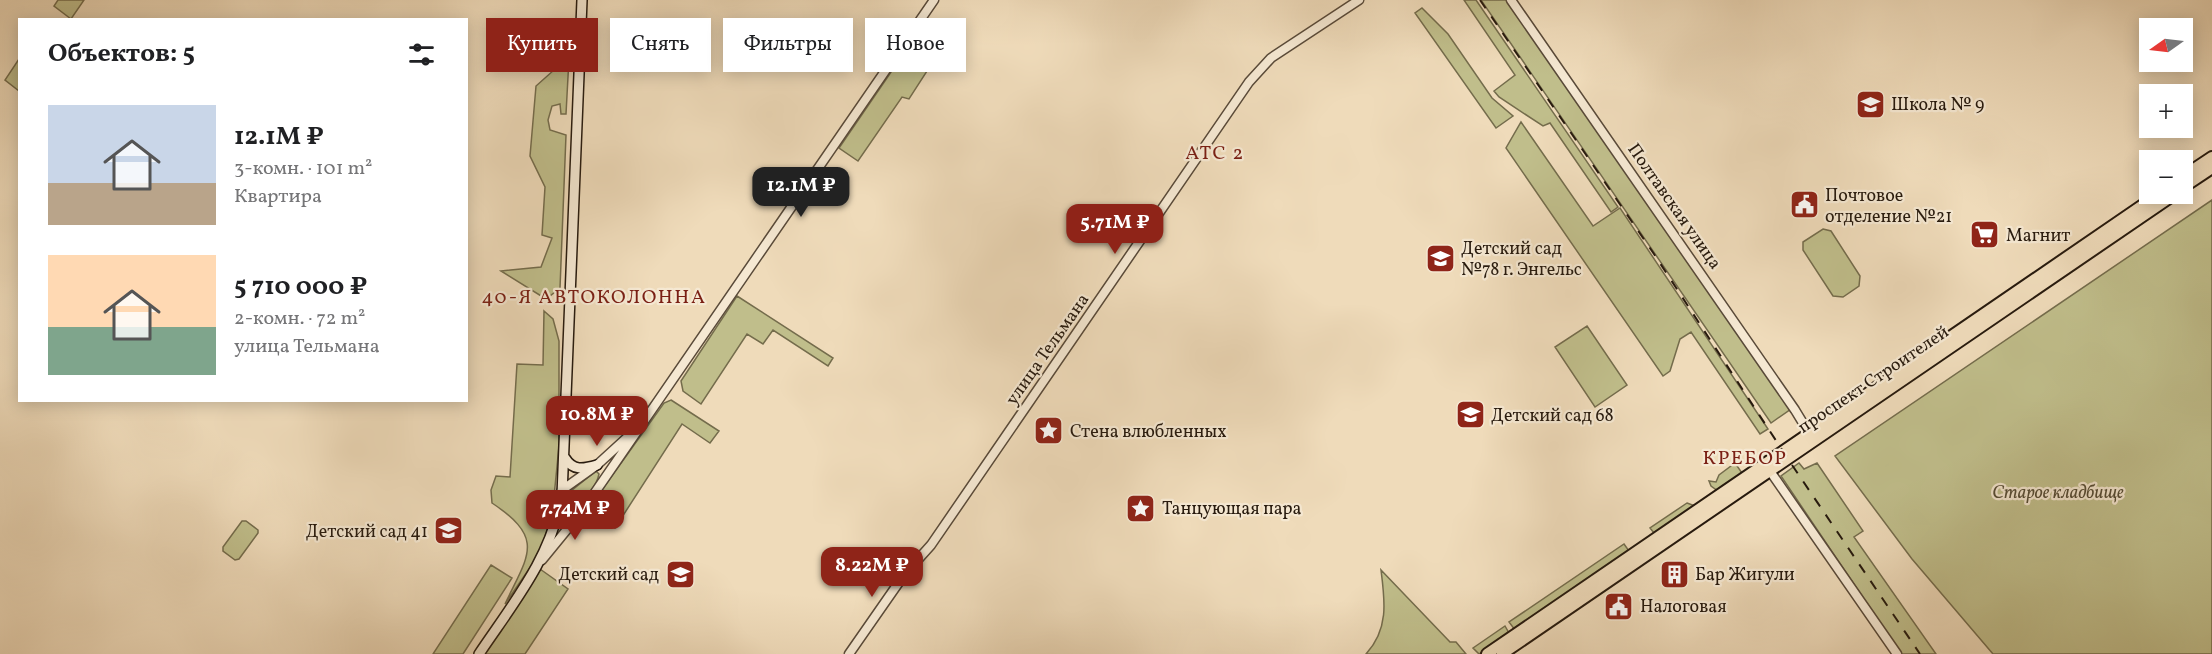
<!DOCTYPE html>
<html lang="ru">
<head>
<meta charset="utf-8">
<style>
	:root { --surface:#fff; --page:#f6f6f6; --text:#202124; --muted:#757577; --accent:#8f2418 }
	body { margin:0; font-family:Vollkorn,serif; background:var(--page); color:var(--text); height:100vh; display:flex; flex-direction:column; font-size:22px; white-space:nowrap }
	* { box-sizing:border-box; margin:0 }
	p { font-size:20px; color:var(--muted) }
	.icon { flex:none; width:33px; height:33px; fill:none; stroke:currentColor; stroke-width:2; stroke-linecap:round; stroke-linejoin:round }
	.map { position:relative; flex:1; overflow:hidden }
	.side { position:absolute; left:18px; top:18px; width:450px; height:384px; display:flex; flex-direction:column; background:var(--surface); border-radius:0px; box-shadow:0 3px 15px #0003 }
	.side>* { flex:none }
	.guide { position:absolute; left:486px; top:18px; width:570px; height:54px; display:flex; gap:12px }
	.needle { width:39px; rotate:256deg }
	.controls { position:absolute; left:2139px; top:18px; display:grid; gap:12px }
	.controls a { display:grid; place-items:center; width:54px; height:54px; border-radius:0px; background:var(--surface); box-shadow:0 3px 15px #0003; font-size:30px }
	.price { position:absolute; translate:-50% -51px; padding:0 14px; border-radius:12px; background:var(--accent); color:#fff; font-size:20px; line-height:39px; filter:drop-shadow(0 2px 3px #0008) }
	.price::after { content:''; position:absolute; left:50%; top:36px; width:18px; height:14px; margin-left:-9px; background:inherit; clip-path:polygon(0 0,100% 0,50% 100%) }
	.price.on { background:#222; color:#fff }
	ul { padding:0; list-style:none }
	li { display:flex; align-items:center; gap:18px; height:150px; padding:0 30px }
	li span { display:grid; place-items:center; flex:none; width:168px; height:120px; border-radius:0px; color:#555 }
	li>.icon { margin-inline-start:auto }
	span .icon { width:72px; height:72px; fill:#fffc; stroke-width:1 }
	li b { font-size:26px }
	h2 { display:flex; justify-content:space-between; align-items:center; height:72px; padding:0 30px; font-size:26px }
	.chip { padding:0 21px; border-radius:0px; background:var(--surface); box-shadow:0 3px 15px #0003; font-size:21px; line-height:54px }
	.chip.on { background:var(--accent); color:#fff }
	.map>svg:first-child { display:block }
	.green { fill:#c0be8b; stroke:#746c4c; stroke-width:1.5 }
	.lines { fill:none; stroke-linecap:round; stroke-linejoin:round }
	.tertiary-casing { stroke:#594a39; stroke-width:11 }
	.secondary-casing { stroke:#271a0e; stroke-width:12 }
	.primary-casing { stroke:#271a0e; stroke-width:14 }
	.tertiary { stroke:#f5e8d2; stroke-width:8 }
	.secondary { stroke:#f5e8d2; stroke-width:9 }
	.primary { stroke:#efdbba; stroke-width:10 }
	.rail { stroke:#271a0e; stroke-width:2; stroke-dasharray:10 10; stroke-linecap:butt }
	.labels { text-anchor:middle; stroke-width:4.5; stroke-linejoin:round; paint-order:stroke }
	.poi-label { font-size:18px; fill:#271a0e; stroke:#f5e8d2; text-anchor:start }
	.street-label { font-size:18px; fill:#271a0e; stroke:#f5e8d2 }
	.park-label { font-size:18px; font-style:italic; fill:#554b34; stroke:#f5e8d2 }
	.neighbourhood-label { font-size:20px; letter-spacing:1.5px; fill:#7a1f14; stroke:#f5e8d2 }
</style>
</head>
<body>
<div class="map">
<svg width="2212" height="654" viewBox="0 0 2212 654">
	<rect width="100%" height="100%" fill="#efdbba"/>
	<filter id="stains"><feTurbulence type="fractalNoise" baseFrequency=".00333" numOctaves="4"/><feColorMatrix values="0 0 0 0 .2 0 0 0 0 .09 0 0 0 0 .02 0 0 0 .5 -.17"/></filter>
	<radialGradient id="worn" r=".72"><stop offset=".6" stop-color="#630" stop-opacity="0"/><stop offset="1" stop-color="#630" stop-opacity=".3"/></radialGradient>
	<!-- green -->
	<path class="green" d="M58,0H84L71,19L54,6Z
		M1464,0H1476L1618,207L1611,212L1550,123L1543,126L1499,97L1494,91L1515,75Z
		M1481,0H1510L1791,409L1771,423Z
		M1422,8L1448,34L1492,98L1513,116L1496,128L1415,13Z
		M926,21L949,37L909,99L902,97L858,161L839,148Z
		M555,54L569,58L566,114H561L560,104L552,106L548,120L550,130L566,135L560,288L546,299L501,271L541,267L552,238L542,235L545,187L530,156L536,86L554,70Z
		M19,59V91L5,80Z
		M1521,122L1593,226L1620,208L1768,429L1760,434L1691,332L1680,339L1670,371L1663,376L1506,148Z
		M2212,200V654H1993L1912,559L1835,456Z
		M1823,229L1831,231L1860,276L1859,286L1843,297L1833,296L1803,250V242Z
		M737,296L833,358L828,366L773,330L763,344L747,334L701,404L683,391L681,381Z
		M544,311L553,319L559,341V446L552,517L538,556L505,604C528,555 546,539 492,503L491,490L496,476L510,477L517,364L543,365Z
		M1587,326L1627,385L1595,407L1555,347Z
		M671,400L719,431L710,443L682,424L615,528C599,522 596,517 594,501L664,403Z
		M1735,463L1742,473L1718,491L1711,486L1709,481L1716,482L1719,475Z
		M1799,463L1804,469L1817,463L1863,531L1854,537L1936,654H1901L1781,476Z
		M596,471L599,474C597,484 588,498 579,503L572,501L571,491Z
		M1687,503L1695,506L1654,533L1650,528Z
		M242,521H246L258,530V533L239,559L235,560L223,551V547Z
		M1624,544L1629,551L1515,630L1509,622Z
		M491,565L512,578L463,654H433Z
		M540,569L568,589L525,654H484Z
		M1381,570L1450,642H1456L1466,654H1366C1389,629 1385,601 1381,570Z
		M1505,626L1509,633L1479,654L1473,648Z"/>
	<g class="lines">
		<defs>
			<path id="tertiary" d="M1511,0L1795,410L1809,433
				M1770,471L1897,654
				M562,490L597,465L632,433
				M562,495L565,503L574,508L587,504L934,0
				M542,560L587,505
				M849,654L904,575L931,545L1249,82L1271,58L1359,0"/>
			<path id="secondary" d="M565,458C573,471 583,469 597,465
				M479,654C514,602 551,558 562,495L582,0"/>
			<path id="primary" d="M2182,177L2212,157
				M2182,188L2212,168
				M1487,654L2159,194
				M1502,654L2175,194"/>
		</defs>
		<!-- tertiary casing -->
		<use href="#tertiary" class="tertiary-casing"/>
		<!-- secondary casing -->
		<use href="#secondary" class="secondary-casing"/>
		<!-- primary casing -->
		<use href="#primary" class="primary-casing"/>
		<!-- tertiary -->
		<use href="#tertiary" class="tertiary"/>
		<!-- secondary -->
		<use href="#secondary" class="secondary"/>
		<!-- primary -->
		<use href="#primary" class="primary"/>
		<!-- rail -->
		<path class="rail" d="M1480,0L1654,254L1790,462L1920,654"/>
	</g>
	<!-- icons -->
	<defs>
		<symbol id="school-square" viewBox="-11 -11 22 22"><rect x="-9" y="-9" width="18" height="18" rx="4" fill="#8f2418" stroke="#f5e8d2"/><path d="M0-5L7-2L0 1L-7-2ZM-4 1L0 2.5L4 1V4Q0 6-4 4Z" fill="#fff"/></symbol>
		<symbol id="civic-square" viewBox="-11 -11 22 22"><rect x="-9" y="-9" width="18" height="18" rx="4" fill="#8f2418" stroke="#f5e8d2"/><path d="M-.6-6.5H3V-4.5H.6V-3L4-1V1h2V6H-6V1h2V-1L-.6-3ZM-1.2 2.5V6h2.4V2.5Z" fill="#fff"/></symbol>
		<symbol id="supermarket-square" viewBox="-11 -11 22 22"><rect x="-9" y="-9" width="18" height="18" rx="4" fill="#8f2418" stroke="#f5e8d2"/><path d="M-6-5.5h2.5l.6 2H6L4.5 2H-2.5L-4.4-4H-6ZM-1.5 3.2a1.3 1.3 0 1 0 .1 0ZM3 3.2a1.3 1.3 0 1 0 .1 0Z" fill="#fff"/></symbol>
		<symbol id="sight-square" viewBox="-11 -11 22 22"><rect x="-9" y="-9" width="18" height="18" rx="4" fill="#8f2418" stroke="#f5e8d2"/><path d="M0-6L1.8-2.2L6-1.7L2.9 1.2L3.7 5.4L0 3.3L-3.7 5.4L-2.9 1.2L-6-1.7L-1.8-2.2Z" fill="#fff"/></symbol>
		<symbol id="building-square" viewBox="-11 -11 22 22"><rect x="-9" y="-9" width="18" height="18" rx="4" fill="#8f2418" stroke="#f5e8d2"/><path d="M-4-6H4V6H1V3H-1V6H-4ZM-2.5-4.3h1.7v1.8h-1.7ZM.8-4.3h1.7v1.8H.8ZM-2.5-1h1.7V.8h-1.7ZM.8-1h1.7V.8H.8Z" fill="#fff"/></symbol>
	</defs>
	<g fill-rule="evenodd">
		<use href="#school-square" x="1854" y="88" width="33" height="33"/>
		<use href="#civic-square" x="1788" y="188" width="33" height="33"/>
		<use href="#supermarket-square" x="1968" y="218" width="33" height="33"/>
		<use href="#school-square" x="1424" y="242" width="33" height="33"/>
		<use href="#school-square" x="1454" y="398" width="33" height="33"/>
		<use href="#sight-square" x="1032" y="414" width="33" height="33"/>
		<use href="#sight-square" x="1124" y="492" width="33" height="33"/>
		<use href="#school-square" x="432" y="514" width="33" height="33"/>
		<use href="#school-square" x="664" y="558" width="33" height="33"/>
		<use href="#building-square" x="1658" y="558" width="33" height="33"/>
		<use href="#civic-square" x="1602" y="590" width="33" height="33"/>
	</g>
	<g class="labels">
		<!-- poi labels -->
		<g class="poi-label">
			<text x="1891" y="110">Школа № 9</text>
			<text x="1825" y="201">Почтовое<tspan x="1825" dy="21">отделение №21</tspan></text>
			<text x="2006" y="241">Магнит</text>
			<text x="1461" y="254">Детский сад<tspan x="1461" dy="21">№78 г. Энгельс</tspan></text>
			<text x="1491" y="421">Детский сад 68</text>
			<text x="1070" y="437">Стена влюбленных</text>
			<text x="1162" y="514">Танцующая пара</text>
			<text x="428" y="537" text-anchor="end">Детский сад 41</text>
			<text x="659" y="580" text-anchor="end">Детский сад</text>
			<text x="1695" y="580">Бар Жигули</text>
			<text x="1640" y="612">Налоговая</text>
		</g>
		<!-- street labels -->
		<g class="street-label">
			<text transform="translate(1675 206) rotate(55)" y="6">Полтавская улица</text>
			<text transform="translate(1047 349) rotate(-55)" y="6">улица Тельмана</text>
			<text transform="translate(1873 379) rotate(-34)" y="6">проспект Строителей</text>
		</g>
		<!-- park labels -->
		<g class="park-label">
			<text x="2058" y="498">Старое кладбище</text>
		</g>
		<!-- neighbourhood labels -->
		<g class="neighbourhood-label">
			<text x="1215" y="159">АТС 2</text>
			<text x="594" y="303">40-Я АВТОКОЛОННА</text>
			<text x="1745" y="464">КРЕБОР</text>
		</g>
	</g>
	<rect width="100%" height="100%" filter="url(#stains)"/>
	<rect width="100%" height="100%" fill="url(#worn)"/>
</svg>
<div class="controls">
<a><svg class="needle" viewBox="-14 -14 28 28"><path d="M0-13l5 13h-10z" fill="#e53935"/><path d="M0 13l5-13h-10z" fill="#757577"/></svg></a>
<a>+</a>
<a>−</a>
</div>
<b class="price on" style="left:801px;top:218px">12.1M ₽</b>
<b class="price" style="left:1115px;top:255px">5.71M ₽</b>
<b class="price" style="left:597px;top:447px">10.8M ₽</b>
<b class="price" style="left:575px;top:541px">7.74M ₽</b>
<b class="price" style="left:872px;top:598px">8.22M ₽</b>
<div class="guide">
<a class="chip on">Купить</a>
<a class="chip">Снять</a>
<a class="chip">Фильтры</a>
<a class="chip">Новое</a>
</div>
<section class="side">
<h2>Объектов: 5<svg class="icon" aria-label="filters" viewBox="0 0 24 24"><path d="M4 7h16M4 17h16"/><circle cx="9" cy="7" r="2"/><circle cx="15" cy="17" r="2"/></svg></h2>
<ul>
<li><span style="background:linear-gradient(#c9d6e8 65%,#b9a48a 0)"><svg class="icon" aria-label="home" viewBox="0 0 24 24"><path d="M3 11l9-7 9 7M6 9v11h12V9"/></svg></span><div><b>12.1M ₽</b><p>3-комн. · 101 m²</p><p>Квартира</p></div></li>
<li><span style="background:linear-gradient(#ffd9b3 60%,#7fa58c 0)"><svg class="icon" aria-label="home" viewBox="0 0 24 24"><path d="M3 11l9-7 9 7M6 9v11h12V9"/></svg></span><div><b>5 710 000 ₽</b><p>2-комн. · 72 m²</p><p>улица Тельмана</p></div></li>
</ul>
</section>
</div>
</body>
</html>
